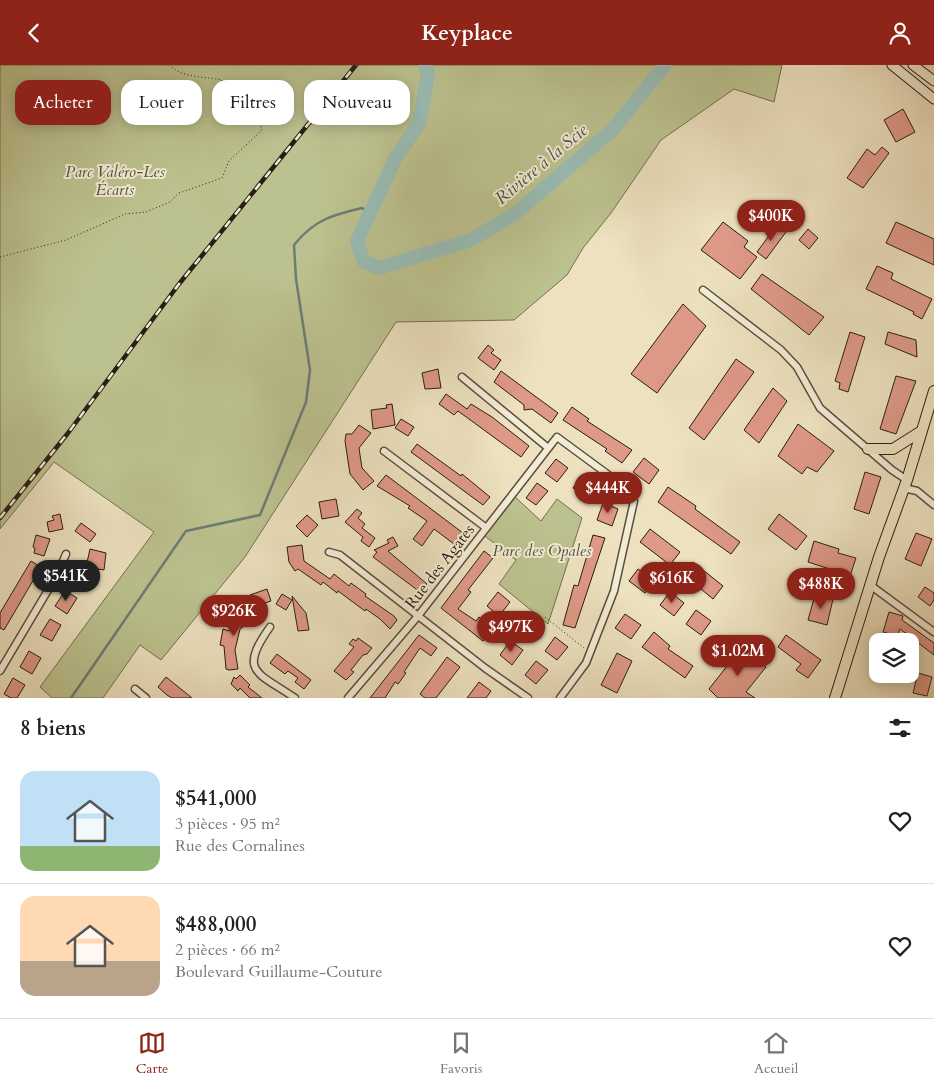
<!DOCTYPE html>
<html lang="fr">
<head>
<meta charset="utf-8">
<style>
	:root { --surface:#fff; --page:#f6f6f6; --text:#202124; --muted:#757577; --line:#e0e0e0; --accent:#8f2418 }
	body { margin:0; font-family:Cardo,serif; background:var(--page); color:var(--text); height:100vh; display:flex; flex-direction:column; font-size:19px; white-space:nowrap }
	* { box-sizing:border-box; margin:0 }
	p { font-size:16px; color:var(--muted) }
	.icon { flex:none; width:28px; height:28px; fill:none; stroke:currentColor; stroke-width:2; stroke-linecap:round; stroke-linejoin:round }
	.map { position:relative; height:633px; overflow:hidden }
	.panel { display:flex; flex-direction:column; background:var(--surface); flex:1 }
	.panel>* { flex:none }
	.guide { position:absolute; left:15px; top:15px; width:500px; height:45px; display:flex; gap:10px }
	.buttons { position:absolute; left:869px; top:568px; display:grid; gap:10px }
	.buttons a { display:grid; place-items:center; width:50px; height:50px; border-radius:10px; background:var(--surface); box-shadow:0 2px 12px #0003; font-size:25px }
	.price { position:absolute; translate:-50% -42px; padding:0 11px; border-radius:18px; background:var(--accent); color:#fff; font-size:16px; line-height:32px; filter:drop-shadow(0 1px 2px #0008) }
	.price::after { content:''; position:absolute; left:50%; top:30px; width:15px; height:11px; margin-left:-8px; background:inherit; clip-path:polygon(0 0,100% 0,50% 100%) }
	.price.active { background:#222; color:#fff }
	ul { padding:0; list-style:none }
	li { display:flex; align-items:center; gap:15px; height:125px; padding:0 20px }
	li+li { border-top:1px solid var(--line) }
	li span { display:grid; place-items:center; flex:none; width:140px; height:100px; border-radius:15px; color:#555 }
	li>.icon { margin-inline-start:auto }
	span .icon { width:60px; height:60px; fill:#fffc; stroke-width:1 }
	li b { font-size:21px }
	h2 { display:flex; justify-content:space-between; align-items:center; height:60px; padding:0 20px; font-size:21px }
	.tag { padding:0 18px; border-radius:15px; background:var(--surface); box-shadow:0 2px 12px #0003; font-size:18px; line-height:45px }
	.tag.active { background:var(--accent); color:#fff }
	header { display:flex; justify-content:space-between; align-items:center; height:65px; padding:0 20px; background:var(--accent); color:#fff; font-size:22px; font-weight:700 }
	.dock { display:flex; justify-content:space-around; align-items:center; height:70px; border-top:1px solid var(--line); background:var(--surface); font-size:14px; color:var(--muted) }
	.dock a { display:grid; justify-items:center; gap:2px }
	.dock .active { color:var(--accent) }
	.map>svg:first-child { display:block }
	.green { fill:#bcc28f; stroke:#727052 }
	.lines { fill:none; stroke-linecap:round; stroke-linejoin:round }
	.stream { stroke:#6c7d75; stroke-width:2.5 }
	.river { stroke:#99bdb5; stroke-width:14 }
	.building { fill:#df9987; stroke:#281d15 }
	.street-casing { stroke:#594e40; stroke-width:9 }
	.secondary-casing { stroke:#281d15; stroke-width:11 }
	.primary-casing { stroke:#281d15; stroke-width:12 }
	.path { stroke:#281d15; stroke-width:1; stroke-dasharray:1 2.5; stroke-linecap:butt }
	.street { stroke:#f3ecd5; stroke-width:6 }
	.secondary { stroke:#f3ecd5; stroke-width:9 }
	.primary { stroke:#ede1bf; stroke-width:10 }
	.rail-casing { stroke:#281d15; stroke-width:4.5 }
	.rail { stroke:#f3ecd5; stroke-width:2.5; stroke-dasharray:8; stroke-linecap:butt }
	.labels { text-anchor:middle; stroke-width:4; stroke-linejoin:round; paint-order:stroke }
	.park-label { font-size:16px; font-style:italic; fill:#544f3a; stroke:#f3ecd5 }
	.street-label { font-size:16px; fill:#281d15; stroke:#f3ecd5 }
	.water-label { font-size:18px; font-style:italic; fill:#4a4d45; stroke:#f3ecd5 }
</style>
</head>
<body>
<header><svg class="icon" aria-label="back" viewBox="0 0 24 24"><path d="M15 5l-7 7 7 7"/></svg>Keyplace<svg class="icon" aria-label="person" viewBox="0 0 24 24"><circle cx="12" cy="8" r="4"/><path d="M4 21q1-7 8-7t8 7"/></svg></header>
<div class="map">
<svg width="934" height="633" viewBox="0 0 934 633">
	<rect width="100%" height="100%" fill="#ede1bf"/>
	<filter id="stains"><feTurbulence type="fractalNoise" baseFrequency=".004" numOctaves="4"/><feColorMatrix values="0 0 0 0 .2 0 0 0 0 .09 0 0 0 0 .02 0 0 0 .5 -.17"/></filter>
	<radialGradient id="worn" r=".72"><stop offset=".6" stop-color="#630" stop-opacity="0"/><stop offset="1" stop-color="#630" stop-opacity=".3"/></radialGradient>
	<!-- green -->
	<path class="green" d="M0,0H782L774,37L734,24L661,75L611,148L583,183L567,210L514,255L396,257L245,492L161,595L140,580L103,633H52L40,622L154,467L54,397L0,464Z
		M512,429L541,456L557,434L582,453L548,559L499,519L516,495L481,468Z"/>
	<g class="lines">
		<!-- stream -->
		<path class="stream" d="M71,633L186,466L260,450L306,337L310,305L296,214L294,180C314,155 332,150 362,143L369,147"/>
		<!-- river -->
		<path class="river" d="M425,0L428,9L419,59L396,92L357,176L364,197L379,203L471,175L516,148L613,64L665,0"/>
	</g>
	<!-- building -->
	<path class="building" d="M903,44L915,67L896,77L884,55Z
		M882,82L889,88L863,123L847,113L867,84L875,90Z
		M723,157L748,176L744,182L757,192L740,214L701,185Z
		M896,157L934,174V200L886,178Z
		M777,160L786,167L766,194L757,187Z
		M808,164L818,173L809,184L799,175Z
		M877,201L893,208L891,214L932,234L922,254L913,249L914,247L866,224Z
		M762,209L824,252L809,270L751,224Z
		M683,239L706,261L657,328L631,309Z
		M850,267L865,272L848,327L839,324L840,318L835,316Z
		M888,267L916,275L917,292L885,279Z
		M488,280L494,285L491,288L501,295L494,305L478,293Z
		M736,294L754,307L704,375L689,363Z
		M438,304L441,323L425,324L422,308Z
		M501,306L558,348L551,358L532,344L524,345V340L494,317Z
		M896,311L916,316L896,369L880,364Z
		M773,323L787,336L759,378L744,365Z
		M446,329L467,344L471,339L492,352L529,381L521,392L458,346L454,350L439,339Z
		M392,339L395,360L373,364L371,345L387,343L386,340Z
		M572,342L589,354L587,356L632,385L622,398L605,386L607,384L563,355Z
		M401,354L414,362L408,371L395,363Z
		M798,359L834,386L817,407L807,402L802,409L778,391Z
		M359,360L371,368L359,383L362,403L374,416L363,425L350,409L345,376L346,369H352Z
		M417,379L461,411L462,409L490,432L483,440L411,387Z
		M644,393L659,405L649,419L633,407Z
		M556,394L568,403L557,417L545,408Z
		M865,407L881,412L869,449L854,444Z
		M386,410L463,468L454,479L434,464L422,481L413,474L427,456L408,443L410,441L377,421Z
		M582,410L597,420L588,433L573,423Z
		M537,418L548,426L536,440L526,433Z
		M668,422L696,441L695,444L740,477L731,489L658,437Z
		M336,434L339,451L322,454L319,437Z
		M603,438L618,444L612,461L597,455Z
		M357,444L362,448L358,453L365,459L362,463L375,473L369,482L361,476L363,472L345,457Z
		M60,449L63,464L49,467L47,457L54,455L52,451Z
		M779,449L807,471L796,485L768,464Z
		M307,450L318,460L307,472L296,461Z
		M81,458L96,469L90,477L75,466Z
		M650,464L680,487L670,500L640,477Z
		M916,468L932,474L921,501L905,494Z
		M36,470L50,474L44,491L34,488L35,483L33,482Z
		M593,470L605,473L575,563L563,560L574,520L578,521Z
		M393,472L398,481L388,486L427,519L420,527L373,492L377,487L374,485L389,478L387,475Z
		M814,476L839,484L838,488L856,493L846,523L832,519L836,506L808,497Z
		M302,480L304,496L330,514L334,509L349,521L351,518L366,529L365,531L394,551L397,555L390,564L380,554L366,544L365,546L338,526L337,528L323,517L321,520L298,504L295,506L289,497L287,482Z
		M90,484L106,488L104,505L86,502Z
		M484,486L493,493L468,525L471,527L458,544L476,556L479,552L493,562L483,576L441,543Z
		M31,496L41,502L4,565L0,563V548Z
		M693,497L723,521L713,534L683,509Z
		M86,503L96,513L84,526L73,514L79,507L84,512Z
		M638,504L654,516L645,528L629,516Z
		M925,522L934,528V535L930,541L918,532Z
		M267,524L271,536L254,542L250,530Z
		M65,526L77,533L67,549L55,541Z
		M498,527L510,537L499,551L487,541Z
		M670,527L684,538L674,551L660,540Z
		M282,529L292,535L286,545L276,539Z
		M815,530L833,534L827,560L808,555Z
		M292,531L306,548L309,565L298,566Z
		M234,542L251,548L248,558L240,564L235,585L238,604L229,605L226,604L224,581L220,580L223,564L229,566L234,553V549L231,548Z
		M696,545L711,556L701,570L686,559Z
		M889,547L903,551L902,555L934,578V590L900,564L897,571L883,567Z
		M625,549L641,560L631,574L615,563Z
		M529,552L541,562L531,575L519,566Z
		M50,554L61,560L52,576L40,570Z
		M654,567L670,581L668,584L693,601L685,613L642,582Z
		M419,570L437,583L431,591L420,583L404,607L406,608L398,619L395,617L385,633H370Z
		M786,570L821,595L808,613L796,605L801,599L778,582Z
		M555,572L568,582L557,595L545,586Z
		M358,573L372,583L367,589L363,590L351,605L354,607L346,615L334,606L354,582L349,579L353,574L356,576Z
		M510,576L523,585L512,600L500,590Z
		M742,582L766,602L746,627L755,633H718L709,624Z
		M29,586L41,593L32,609L20,602Z
		M617,588L632,596L617,628L601,620Z
		M277,589L311,615L304,624L295,617L298,613L288,606L285,609L270,598Z
		M447,592L460,602L436,633H425L420,629Z
		M536,596L548,605L536,619L525,610Z
		M918,608L932,612L927,631L913,628Z
		M240,610L250,620L248,622L262,633H250L240,623L238,626L231,619L234,612L236,614Z
		M166,612L192,633H172L167,630L158,622Z
		M13,613L25,620L17,633H11L4,629Z
		M479,617L491,626L486,633H467Z"/>
	<g class="lines">
		<defs>
			<path id="street" d="M703,225L781,285L797,302L820,343L892,405L907,415
				M462,312L547,382
				M384,386L485,462
				M904,423L917,426L934,440
				M329,487L340,490L485,603L528,633
				M870,520L934,567
				M270,562C238,607 257,607 295,633
				M0,606L57,510L66,489
				M135,624L146,633
				M348,633L418,551L557,372L614,414L634,436L614,526L586,598L560,633"/>
			<path id="secondary" d="M892,0L934,34
				M913,0L934,16"/>
			<path id="primary" d="M868,384H893L920,367
				M835,633L879,492L907,415L934,326"/>
		</defs>
		<!-- street casing -->
		<use href="#street" class="street-casing"/>
		<!-- secondary casing -->
		<use href="#secondary" class="secondary-casing"/>
		<!-- primary casing -->
		<use href="#primary" class="primary-casing"/>
		<!-- path -->
		<path class="path" d="M0,192L66,175L125,149L146,147L170,137L179,128L222,113L229,96L262,65L255,45H243L222,36L220,25L222,15C205,11 183,14 170,0
			M545,552L584,583"/>
		<!-- street -->
		<use href="#street" class="street"/>
		<!-- secondary -->
		<use href="#secondary" class="secondary"/>
		<!-- primary -->
		<use href="#primary" class="primary"/>
		<defs>
			<path id="rail" d="M0,453L68,368L179,219L356,0"/>
		</defs>
		<!-- rail casing -->
		<use href="#rail" class="rail-casing"/>
		<!-- rail -->
		<use href="#rail" class="rail"/>
	</g>
	<g class="labels">
		<!-- park labels -->
		<g class="park-label">
			<text x="115" y="112">Parc Valéro-Les<tspan x="115" dy="18">Écarts</tspan></text>
			<text x="542" y="491">Parc des Opales</text>
		</g>
		<!-- street labels -->
		<g class="street-label">
			<text transform="translate(439 501) rotate(-52)" y="6">Rue des Agates</text>
		</g>
		<!-- water labels -->
		<g class="water-label">
			<text transform="translate(541 99) rotate(-40)" y="6">Rivière à la Scie</text>
		</g>
	</g>
	<rect width="100%" height="100%" filter="url(#stains)"/>
	<rect width="100%" height="100%" fill="url(#worn)"/>
</svg>
<div class="buttons">
<a><svg class="icon" aria-label="layers" viewBox="0 0 24 24"><path d="M12 4l9 5-9 5-9-5zM3 14l9 5 9-5"/></svg></a>
</div>
<b class="price" style="left:771px;top:177px">$400K</b>
<b class="price" style="left:608px;top:449px">$444K</b>
<b class="price active" style="left:66px;top:537px">$541K</b>
<b class="price" style="left:672px;top:539px">$616K</b>
<b class="price" style="left:821px;top:545px">$488K</b>
<b class="price" style="left:234px;top:572px">$926K</b>
<b class="price" style="left:511px;top:588px">$497K</b>
<b class="price" style="left:738px;top:612px">$1.02M</b>
<div class="guide">
<a class="tag active">Acheter</a>
<a class="tag">Louer</a>
<a class="tag">Filtres</a>
<a class="tag">Nouveau</a>
</div>
</div>
<section class="panel">
<h2>8 biens<svg class="icon" aria-label="filters" viewBox="0 0 24 24"><path d="M4 7h16M4 17h16"/><circle cx="9" cy="7" r="2"/><circle cx="15" cy="17" r="2"/></svg></h2>
<ul>
<li><span style="background:linear-gradient(#bfe0f5 75%,#8fb573 0)"><svg class="icon" aria-label="home" viewBox="0 0 24 24"><path d="M3 11l9-7 9 7M6 9v11h12V9"/></svg></span><div><b>$541,000</b><p>3 pièces · 95 m²</p><p>Rue des Cornalines</p></div><svg class="icon" aria-label="heart" viewBox="0 0 24 24"><path d="M12 20l-8-8c-3-5 5-10 8-4 3-6 11-1 8 4z"/></svg></li>
<li><span style="background:linear-gradient(#ffd9b3 65%,#b9a48a 0)"><svg class="icon" aria-label="home" viewBox="0 0 24 24"><path d="M3 11l9-7 9 7M6 9v11h12V9"/></svg></span><div><b>$488,000</b><p>2 pièces · 66 m²</p><p>Boulevard Guillaume-Couture</p></div><svg class="icon" aria-label="heart" viewBox="0 0 24 24"><path d="M12 20l-8-8c-3-5 5-10 8-4 3-6 11-1 8 4z"/></svg></li>
</ul>
</section>
<nav class="dock">
<a class="active"><svg class="icon" aria-label="map" viewBox="0 0 24 24"><path d="M3 6l6-2 6 2 6-2v14l-6 2-6-2-6 2zM9 4v14M15 6v14"/></svg>Carte</a>
<a><svg class="icon" aria-label="saved" viewBox="0 0 24 24"><path d="M7 4h10v16l-5-4-5 4z"/></svg>Favoris</a>
<a><svg class="icon" aria-label="home" viewBox="0 0 24 24"><path d="M3 11l9-7 9 7M6 9v11h12V9"/></svg>Accueil</a>
</nav>
</body>
</html>
